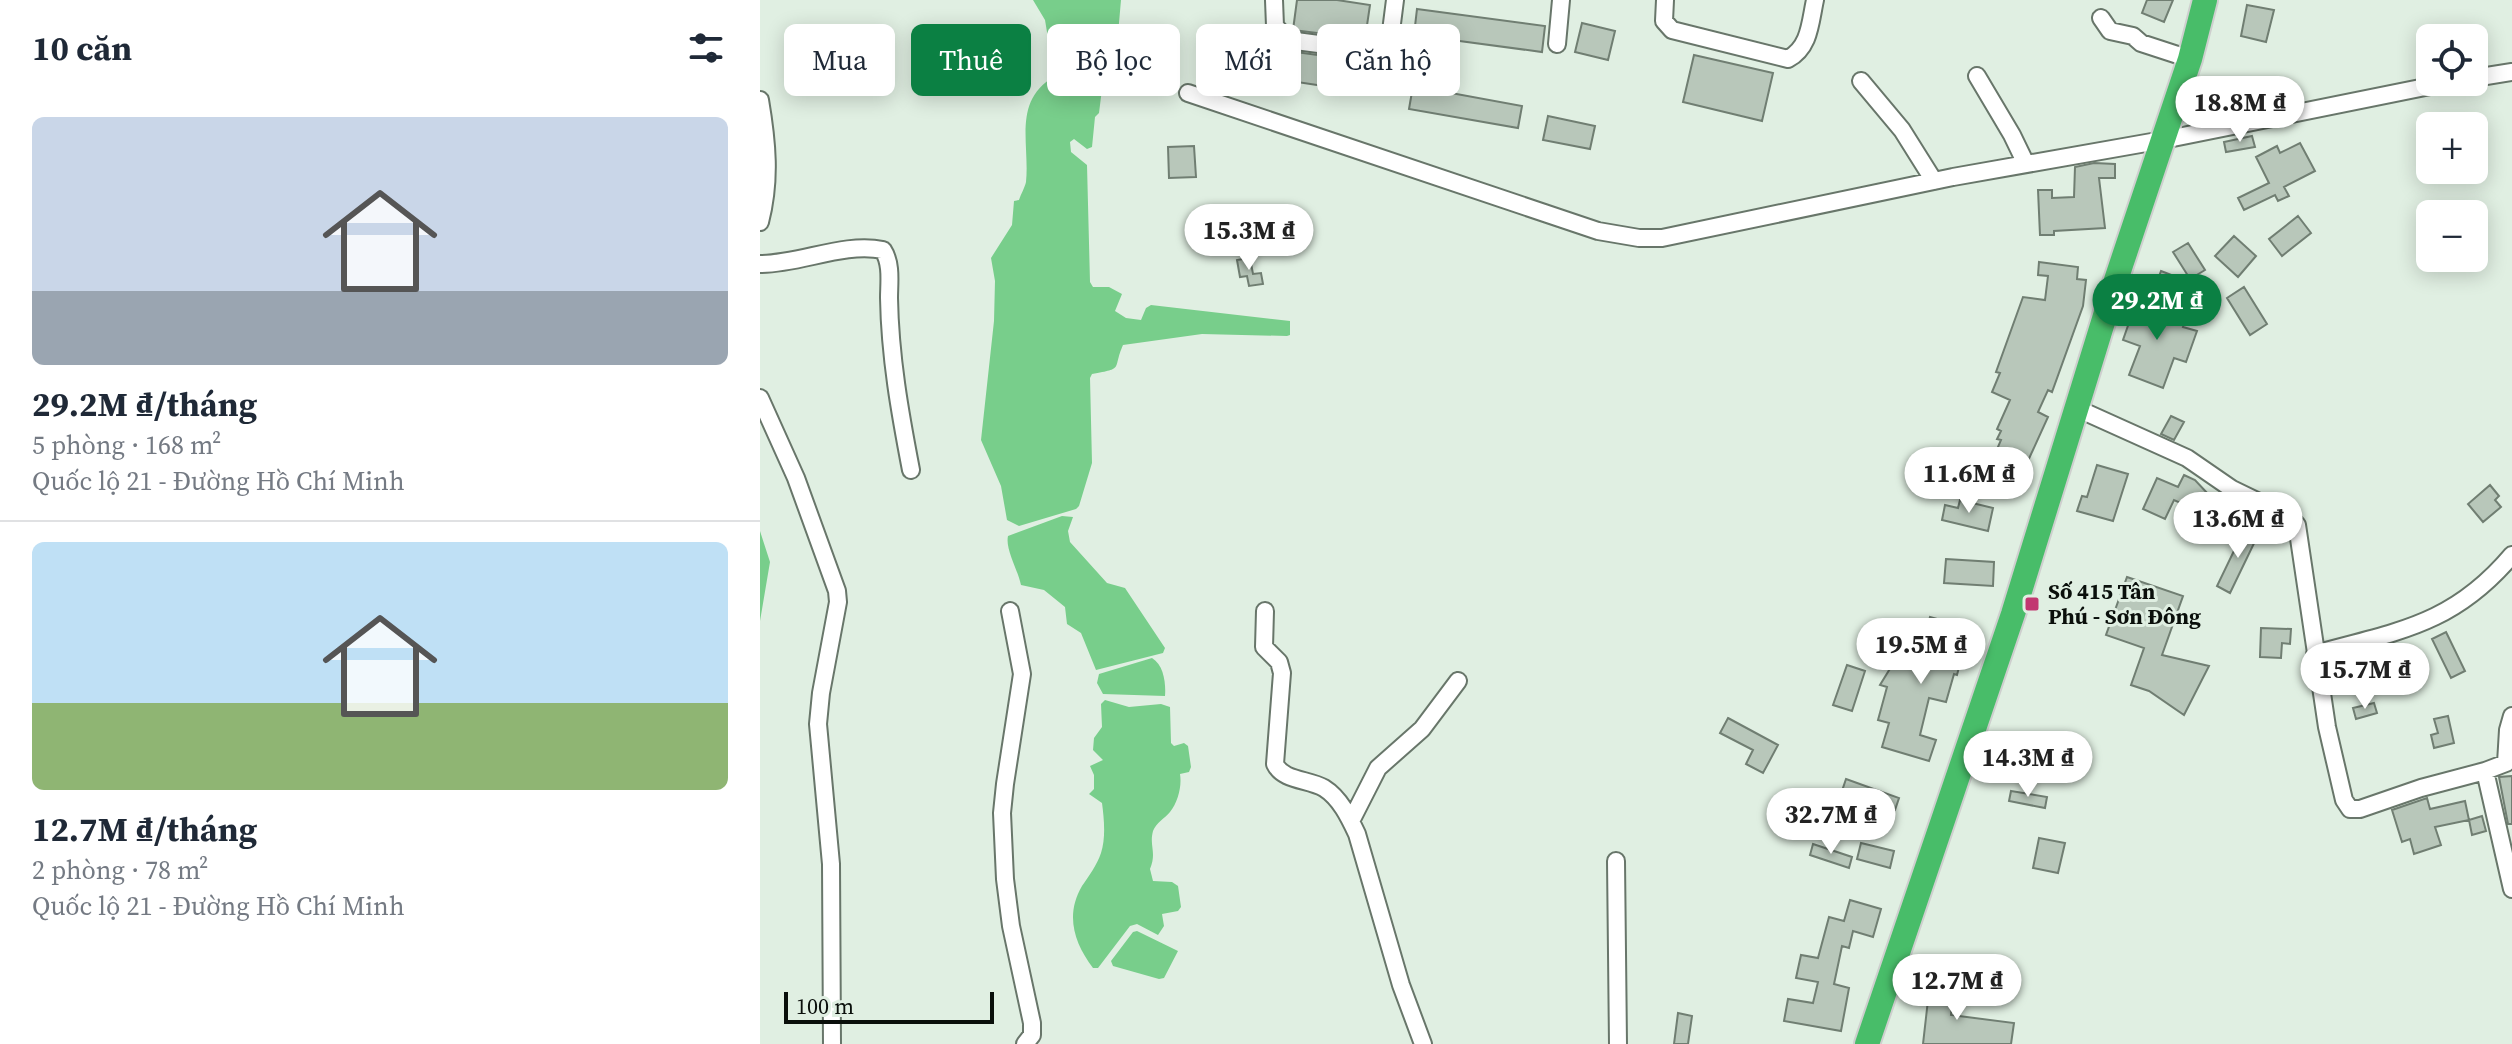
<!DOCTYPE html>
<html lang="vi">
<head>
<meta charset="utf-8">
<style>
	:root { --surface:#fff; --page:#f2f2f3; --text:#1f2937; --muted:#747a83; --line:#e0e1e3; --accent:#0b8043 }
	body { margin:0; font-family:"Source Serif 4",serif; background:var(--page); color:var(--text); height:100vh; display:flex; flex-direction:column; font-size:30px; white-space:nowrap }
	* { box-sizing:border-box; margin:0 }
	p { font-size:26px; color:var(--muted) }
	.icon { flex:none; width:44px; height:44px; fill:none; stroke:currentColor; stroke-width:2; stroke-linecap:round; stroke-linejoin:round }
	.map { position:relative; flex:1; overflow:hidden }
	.sheet { display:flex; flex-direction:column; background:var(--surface); width:760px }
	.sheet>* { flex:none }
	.guide { position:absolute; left:24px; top:24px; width:760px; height:72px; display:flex; gap:16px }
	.fabs { position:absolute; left:1656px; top:24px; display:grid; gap:16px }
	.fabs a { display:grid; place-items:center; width:72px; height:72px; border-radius:12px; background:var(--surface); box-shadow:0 4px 20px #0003; font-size:40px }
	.scale { position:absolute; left:24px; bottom:20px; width:210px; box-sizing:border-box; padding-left:8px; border:4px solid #0a0f0b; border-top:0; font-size:22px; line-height:28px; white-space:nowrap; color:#0a0f0b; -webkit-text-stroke:6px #e0efe2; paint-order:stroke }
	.price { position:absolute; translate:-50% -68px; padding:0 18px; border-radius:28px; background:#fff; color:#222; font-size:26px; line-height:52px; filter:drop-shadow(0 2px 4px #0008) }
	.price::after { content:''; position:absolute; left:50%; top:48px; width:24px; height:18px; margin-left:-12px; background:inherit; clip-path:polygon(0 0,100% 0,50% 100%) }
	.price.on { background:var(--accent); color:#fff }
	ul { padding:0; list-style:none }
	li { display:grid; align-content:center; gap:16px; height:424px; padding:0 32px }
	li+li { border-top:2px solid var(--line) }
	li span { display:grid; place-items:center; height:248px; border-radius:12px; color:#555 }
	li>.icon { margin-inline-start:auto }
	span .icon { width:144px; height:144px; fill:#fffc; stroke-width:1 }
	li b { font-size:34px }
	h2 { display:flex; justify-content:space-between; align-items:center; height:96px; padding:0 32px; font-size:34px }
	.pill { padding:0 28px; border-radius:12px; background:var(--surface); box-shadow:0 4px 20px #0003; font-size:28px; line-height:72px }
	.pill.on { background:var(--accent); color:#fff }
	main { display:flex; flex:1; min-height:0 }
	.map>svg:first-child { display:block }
	.water { fill:#78ce8b }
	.building { fill:#b8c7ba; stroke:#707e72; stroke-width:2 }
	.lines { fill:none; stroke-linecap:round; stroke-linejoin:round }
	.minor-casing { stroke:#68766a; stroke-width:20 }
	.highway-casing { stroke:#cecfce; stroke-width:28 }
	.minor { stroke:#fff; stroke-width:16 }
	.highway { stroke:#48bd69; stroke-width:24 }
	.poi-dot { fill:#c23770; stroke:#e0efe2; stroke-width:3 }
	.labels { text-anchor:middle; stroke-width:6; stroke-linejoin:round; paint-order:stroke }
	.poi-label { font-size:22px; font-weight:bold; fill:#0a0f0b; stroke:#e0efe2; text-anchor:start }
</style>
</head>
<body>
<main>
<section class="sheet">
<h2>10 căn<svg class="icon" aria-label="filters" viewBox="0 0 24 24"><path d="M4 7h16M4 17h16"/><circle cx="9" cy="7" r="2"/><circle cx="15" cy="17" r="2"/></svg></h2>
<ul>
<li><span style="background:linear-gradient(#c9d6e8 70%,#9aa5b1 0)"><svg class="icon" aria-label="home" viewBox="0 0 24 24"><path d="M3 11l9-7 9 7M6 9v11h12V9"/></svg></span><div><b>29.2M ₫/tháng</b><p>5 phòng · 168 m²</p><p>Quốc lộ 21 - Đường Hồ Chí Minh</p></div></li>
<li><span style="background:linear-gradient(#bfe0f5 65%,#8fb573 0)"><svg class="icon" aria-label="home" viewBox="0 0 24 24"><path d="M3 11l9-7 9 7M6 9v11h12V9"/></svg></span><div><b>12.7M ₫/tháng</b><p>2 phòng · 78 m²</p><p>Quốc lộ 21 - Đường Hồ Chí Minh</p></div></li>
</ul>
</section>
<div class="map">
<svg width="1752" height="1044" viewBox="0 0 1752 1044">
	<rect width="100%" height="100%" fill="#e0efe2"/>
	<!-- water -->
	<path class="water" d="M273,0H361L356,57L346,72L339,73L306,63L292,62L285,20Z
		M295,76L325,82L342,89L339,113L335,117L332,147L327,149L314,139L310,142L311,152L327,165L330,282L333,287H349L362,294L355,311L366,318L381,320L386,308L391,305L530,321V335L527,336L442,334L363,345C352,370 365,368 332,374L330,378L332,463L319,506L316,509L259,526L247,520L241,486L221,440L234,321L235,281L231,258L252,225L254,201L259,200C261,194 265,187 266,182C270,143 252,101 295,76Z
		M302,516L313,517L308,531L310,542L347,583L365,588L405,648L403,653L336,670L321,633L307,624L305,607L284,590L261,585C258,570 245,549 248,536Z
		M0,531L10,562L0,621Z
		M392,658C404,665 406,684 405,696L343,694L337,683L339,674Z
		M345,700L369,707L401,704L410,707L411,743L414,746L424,743L428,746L431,767L429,772L420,774C422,786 418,802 410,812C405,818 396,823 393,831C389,846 397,852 390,869L393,881L412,882L418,886L421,907L418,911L402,914L404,926L398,935L377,924L370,926L338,968H333C314,943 305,915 322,886C329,876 337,865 341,853C346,838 344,818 342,803L329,794L334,789V775L330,766L343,760L333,750L334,738L342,727L341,704Z
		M377,931L418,951L404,978L399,979L353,966L351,961L373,932Z"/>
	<!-- building -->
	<path class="building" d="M537,0H577L610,5L605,39L533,30Z
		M1387,0H1413L1404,22L1382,13Z
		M1487,5L1514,10L1506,42L1481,36Z
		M657,9L785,26L782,52L654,35Z
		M822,23L855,31L848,60L815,52Z
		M521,50L602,61L597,91L517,79Z
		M934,55L1013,73L1002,121L923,102Z
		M653,86L762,106L758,128L649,109Z
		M788,116L835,126L830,149L783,140Z
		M1492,136L1495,147L1466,152L1464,142Z
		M1540,143L1555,171L1524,187L1529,196L1518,201L1515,195L1484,210L1478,198L1509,183L1496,157L1517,146L1520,153Z
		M434,146L436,177L409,178L408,147Z
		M1334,163L1355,164V178H1339L1345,228L1294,231V235H1280L1278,190H1292V198L1314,197L1315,167Z
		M1538,216L1551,233L1522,256L1509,239Z
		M1474,236L1496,256L1478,277L1455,256Z
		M1428,243L1445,270L1430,279L1413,252Z
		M490,258L493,274L501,273L503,284L489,286L487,276L480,277L477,260Z
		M1279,262L1318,267L1317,279L1326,280L1323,306L1292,392L1288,390L1278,412L1288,417L1262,474L1259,472L1254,484L1236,476L1241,465L1232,461L1241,440L1237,439L1241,431L1237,429L1250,400L1232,392L1240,373L1236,372L1263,297L1285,300L1288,276L1278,275Z
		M1401,271L1440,286L1436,297L1397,282Z
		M1484,287L1507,324L1490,335L1467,298Z
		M1377,300L1426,318L1423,327L1437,331L1426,362L1414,358L1403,388L1369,375L1380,346L1363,340Z
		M1411,416L1424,422L1414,440L1401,434Z
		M1337,465L1368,474L1353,521L1317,511L1322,496L1327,497Z
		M1424,475L1435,480L1449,495L1441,512L1414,500L1405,519L1383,509L1397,478L1418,487Z
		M1730,485L1739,496L1735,500L1741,507L1723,522L1708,504Z
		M1200,500L1233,508L1228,531L1182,520L1185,505L1198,508Z
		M1486,526L1499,533L1470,593L1457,586Z
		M1186,559L1234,562L1233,586L1184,583Z
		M1367,577L1423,596L1402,655L1449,666L1424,715L1389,691L1371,685L1384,648L1346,635Z
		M1170,617L1209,628L1197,675L1194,674L1186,702L1169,698L1160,735L1176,740L1169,761L1122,747L1129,723L1118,720L1127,687L1120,685L1136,659L1147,662L1150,647L1154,648L1162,627L1167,628Z
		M1501,628L1531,629L1530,644L1522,643L1521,658L1500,657Z
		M1686,632L1705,671L1691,678L1672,639Z
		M1087,665L1105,671L1092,711L1073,705Z
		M1614,703L1617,713L1596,719L1593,708Z
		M1688,716L1694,743L1674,748L1671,735L1678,733L1674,719Z
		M968,718L1018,745L1003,773L986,764L993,750L960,733Z
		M1752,776V824H1748L1739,777Z
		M1086,779L1139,798L1135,810L1082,791Z
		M1251,791L1287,797L1285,808L1249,801Z
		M1667,798L1670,809L1705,801L1709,820L1675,827L1681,845L1654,854L1650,839L1642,842L1632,810Z
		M1722,816L1726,831L1712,835L1709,820Z
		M1279,838L1305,843L1298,873L1273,868Z
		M1101,843L1134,851L1130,868L1097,859Z
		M1053,844L1092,857L1089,868L1050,855Z
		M1090,900L1121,909L1113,937L1093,931L1089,948L1082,946L1074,984L1089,988L1081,1031L1024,1021L1028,999L1053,1003L1058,982L1036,978L1041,955L1058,958L1069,917L1084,921Z
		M1151,985L1193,990L1191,1015L1254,1023L1251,1044H1163L1168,1000L1149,998Z
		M918,1013L932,1016L928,1044H914Z"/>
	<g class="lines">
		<defs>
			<path id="minor" d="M514,0L515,26L528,40L620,52L629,47L635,0
				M905,0L904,21L912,30L1028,59C1050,47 1050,23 1055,0
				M1341,18L1350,31L1373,36L1381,43L1430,59
				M797,44L801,0
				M1217,76L1252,135L1266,164
				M1714,78L1752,72
				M1101,81L1142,130L1174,181
				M428,93L838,231L879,238H902L1193,177L1403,140L1690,82
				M0,100C7,141 11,180 0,222
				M0,264C41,264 83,242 123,250C132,264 129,283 129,298C130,357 140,413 151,470
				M0,398L36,478L77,591L78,602L61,693L58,724L71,864L72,1044
				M1316,408L1427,458L1472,489L1530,517L1537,525L1567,727L1584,800L1590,809H1600L1661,788L1725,771L1752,889
				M250,611L262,674L245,784L242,813L245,879L251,926L272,1023V1035L265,1044
				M505,611L504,647L519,662L522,673L515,764C523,781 548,779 564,788C580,798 589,817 597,834L641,985L663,1044
				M1555,654C1638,631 1693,625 1752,555
				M1725,771L1746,763L1748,730L1752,716
				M591,821L618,768L662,729L698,681
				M856,861L858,1044"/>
			<path id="highway" d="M1107,1044L1253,614L1356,280L1430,59L1445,0"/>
		</defs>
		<!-- minor casing -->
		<use href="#minor" class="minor-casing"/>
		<!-- highway casing -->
		<use href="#highway" class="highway-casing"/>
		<!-- minor -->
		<use href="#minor" class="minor"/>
		<!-- highway -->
		<use href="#highway" class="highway"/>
	</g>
	<!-- markers -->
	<rect class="poi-dot" x="1264" y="596" width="16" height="16" rx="4"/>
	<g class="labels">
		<!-- poi labels -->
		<g class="poi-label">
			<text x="1288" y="599">Số 415 Tân<tspan x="1288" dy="25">Phú - Sơn Đông</tspan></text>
		</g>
	</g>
</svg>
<div class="fabs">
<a><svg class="icon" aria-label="locate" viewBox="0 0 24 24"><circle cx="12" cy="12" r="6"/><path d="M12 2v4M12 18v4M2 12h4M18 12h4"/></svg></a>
<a>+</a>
<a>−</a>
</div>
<div class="scale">100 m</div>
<b class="price" style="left:1480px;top:144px">18.8M ₫</b>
<b class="price" style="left:489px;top:272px">15.3M ₫</b>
<b class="price on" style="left:1397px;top:342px">29.2M ₫</b>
<b class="price" style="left:1209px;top:515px">11.6M ₫</b>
<b class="price" style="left:1478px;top:560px">13.6M ₫</b>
<b class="price" style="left:1161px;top:686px">19.5M ₫</b>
<b class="price" style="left:1605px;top:711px">15.7M ₫</b>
<b class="price" style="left:1268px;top:799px">14.3M ₫</b>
<b class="price" style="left:1071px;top:856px">32.7M ₫</b>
<b class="price" style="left:1197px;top:1022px">12.7M ₫</b>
<div class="guide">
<a class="pill">Mua</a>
<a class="pill on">Thuê</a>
<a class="pill">Bộ lọc</a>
<a class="pill">Mới</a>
<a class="pill">Căn hộ</a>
</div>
</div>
</main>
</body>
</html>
